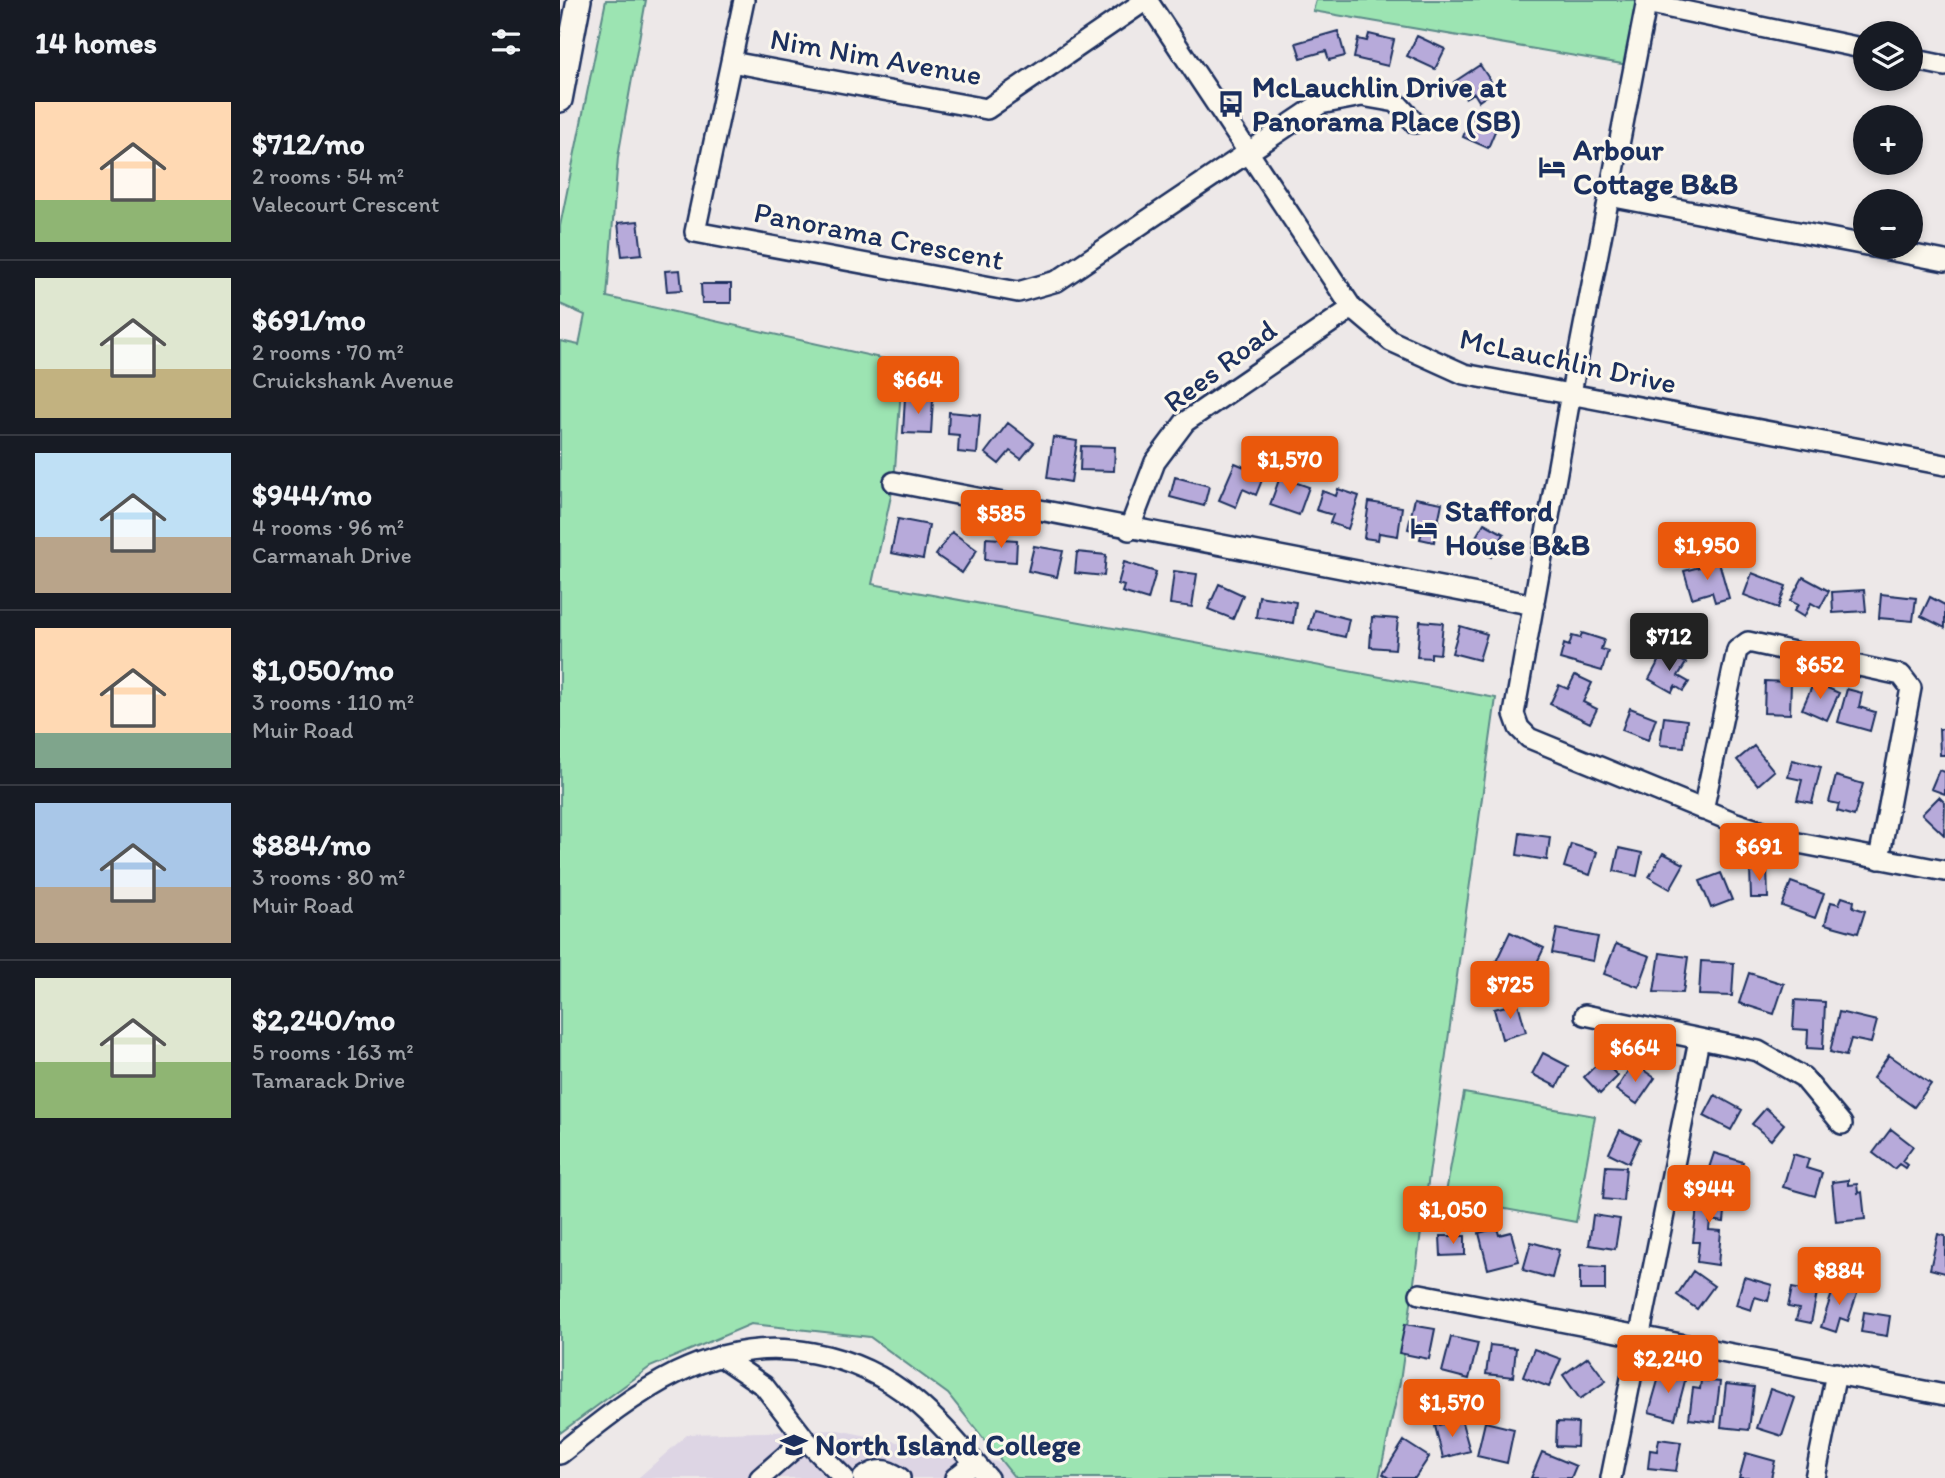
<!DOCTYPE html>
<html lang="en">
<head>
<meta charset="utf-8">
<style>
	:root { --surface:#171b24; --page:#242831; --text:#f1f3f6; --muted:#9ea1a6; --line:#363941; --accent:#ea580c }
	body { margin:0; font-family:Itim,sans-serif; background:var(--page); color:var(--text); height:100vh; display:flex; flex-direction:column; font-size:26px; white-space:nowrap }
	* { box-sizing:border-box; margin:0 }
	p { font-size:23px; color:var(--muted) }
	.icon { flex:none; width:38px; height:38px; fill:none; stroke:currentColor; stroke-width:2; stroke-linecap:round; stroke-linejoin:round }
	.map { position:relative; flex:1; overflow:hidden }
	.panel { display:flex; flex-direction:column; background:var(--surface); width:560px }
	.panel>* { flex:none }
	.fabs { position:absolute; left:1293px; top:21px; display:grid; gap:14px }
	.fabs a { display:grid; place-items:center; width:70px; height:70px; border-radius:50%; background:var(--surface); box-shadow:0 4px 10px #0003; font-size:35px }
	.price { position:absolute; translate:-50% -60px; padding:0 16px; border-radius:7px; background:var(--accent); color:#fff; font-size:23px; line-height:46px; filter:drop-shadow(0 2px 4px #0008) }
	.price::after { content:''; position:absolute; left:50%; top:42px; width:21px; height:16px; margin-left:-10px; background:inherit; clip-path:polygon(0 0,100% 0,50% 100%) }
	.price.current { background:#222; color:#fff }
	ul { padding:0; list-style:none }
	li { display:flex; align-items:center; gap:21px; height:175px; padding:0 35px }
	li+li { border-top:2px solid var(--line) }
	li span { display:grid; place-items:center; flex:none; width:196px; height:140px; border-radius:0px; color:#555 }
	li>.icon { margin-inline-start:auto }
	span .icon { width:84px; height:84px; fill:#fffc; stroke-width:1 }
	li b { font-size:30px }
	h2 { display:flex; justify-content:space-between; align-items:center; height:84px; padding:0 35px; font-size:30px }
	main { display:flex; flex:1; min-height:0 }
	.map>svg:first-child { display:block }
	.built { fill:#ddd5e4 }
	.green { fill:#9ce4b2; stroke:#5c8a88; stroke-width:2 }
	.building { fill:#b7aada; stroke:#1b2f5e; stroke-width:2 }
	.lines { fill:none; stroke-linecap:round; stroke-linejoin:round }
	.minor-casing { stroke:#1b2f5e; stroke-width:24 }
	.major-casing { stroke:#1b2f5e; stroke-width:28 }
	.minor { stroke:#fbf7ec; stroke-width:19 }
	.major { stroke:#fbf7ec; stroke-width:23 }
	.labels { text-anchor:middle; stroke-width:6; stroke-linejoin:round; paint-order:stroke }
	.street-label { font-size:30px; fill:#1b2f5e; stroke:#fbf7ec }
	.poi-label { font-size:30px; font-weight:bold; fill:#1b2f5e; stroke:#fbf7ec; text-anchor:start }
</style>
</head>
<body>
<main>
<section class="panel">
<h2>14 homes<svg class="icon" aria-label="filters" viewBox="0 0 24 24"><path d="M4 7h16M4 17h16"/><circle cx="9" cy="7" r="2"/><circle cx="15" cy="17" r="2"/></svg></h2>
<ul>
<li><span style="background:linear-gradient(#ffd9b3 70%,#8fb573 0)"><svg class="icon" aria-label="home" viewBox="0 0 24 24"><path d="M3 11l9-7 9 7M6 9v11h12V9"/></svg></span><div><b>$712/mo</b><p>2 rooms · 54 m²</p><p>Valecourt Crescent</p></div></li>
<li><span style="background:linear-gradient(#dfe7d0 65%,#c2b280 0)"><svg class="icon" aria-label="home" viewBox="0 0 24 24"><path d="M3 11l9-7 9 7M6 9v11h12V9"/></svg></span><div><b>$691/mo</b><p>2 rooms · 70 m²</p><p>Cruickshank Avenue</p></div></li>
<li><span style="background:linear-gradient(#bfe0f5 60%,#b9a48a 0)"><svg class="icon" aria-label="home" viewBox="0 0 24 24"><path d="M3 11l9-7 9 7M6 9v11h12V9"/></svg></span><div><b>$944/mo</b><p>4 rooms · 96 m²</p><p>Carmanah Drive</p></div></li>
<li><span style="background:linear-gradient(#ffd9b3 75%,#7fa58c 0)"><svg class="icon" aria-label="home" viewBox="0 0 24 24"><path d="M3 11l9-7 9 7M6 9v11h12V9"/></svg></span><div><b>$1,050/mo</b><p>3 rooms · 110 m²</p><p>Muir Road</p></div></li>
<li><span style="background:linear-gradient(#a9c7e8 60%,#b9a48a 0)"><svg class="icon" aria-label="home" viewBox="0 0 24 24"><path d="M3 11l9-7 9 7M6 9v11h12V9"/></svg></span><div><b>$884/mo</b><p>3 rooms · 80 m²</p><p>Muir Road</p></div></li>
<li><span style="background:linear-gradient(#dfe7d0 60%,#8fb573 0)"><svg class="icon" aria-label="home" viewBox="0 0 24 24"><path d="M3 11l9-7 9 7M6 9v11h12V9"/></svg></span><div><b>$2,240/mo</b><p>5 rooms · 163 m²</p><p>Tamarack Drive</p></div></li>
</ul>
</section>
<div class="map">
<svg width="1385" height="1478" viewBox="0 0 1385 1478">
	<rect width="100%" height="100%" fill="#ede8e8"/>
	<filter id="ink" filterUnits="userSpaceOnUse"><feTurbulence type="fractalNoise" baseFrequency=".0143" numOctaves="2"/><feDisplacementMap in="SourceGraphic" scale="14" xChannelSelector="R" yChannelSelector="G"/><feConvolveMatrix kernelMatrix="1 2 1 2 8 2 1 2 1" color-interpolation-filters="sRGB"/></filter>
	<g filter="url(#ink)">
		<!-- built -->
		<path class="built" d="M278,1430L442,1463L455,1478H78L128,1434Z"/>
		<!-- green -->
		<path class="green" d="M46,0H86L58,157L47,297L343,363L334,482L312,584L936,698L840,1382L819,1478H455L388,1394L310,1337L191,1324L90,1367L0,1433V341L19,345L25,315L0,304V226Z
			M756,0H1087L1074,66L753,11Z
			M904,1093L1035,1116L1016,1222L885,1198Z"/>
		<!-- building -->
		<path class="building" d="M778,31L785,56L769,60L766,51L741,58L736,43Z
			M809,34L834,40L828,66L794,58L798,39L807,41Z
			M857,36L885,49L875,69L847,56Z
			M920,65L936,89L919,101L914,93L905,98L894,82Z
			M912,114L938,124L928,148L903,137Z
			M78,221L82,254L62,256L58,223Z
			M120,270L122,290L107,291L105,271Z
			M141,284H171V303H142Z
			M345,397L373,399L371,434L343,433Z
			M389,412L420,415L417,454L398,452L399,435L388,434Z
			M448,423L474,443L461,459L450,451L439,464L425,453Z
			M493,437L517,441L511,482L487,478Z
			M521,446L555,447L554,471L520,470Z
			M675,463L704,475L696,495L683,489L676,507L659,500Z
			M615,477L649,486L644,506L610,497Z
			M720,477L749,487L739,515L710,505Z
			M778,489L799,496L788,529L770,523L773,515L756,510L762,491L776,496Z
			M855,498L882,503L874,542L860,539L862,532L848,529Z
			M809,502L842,507L838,536L819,533L818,540L804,538Z
			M338,519L369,525L363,559L331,553Z
			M924,523L944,534L931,557L911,545Z
			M392,532L417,550L402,573L376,555Z
			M426,538L457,540L456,562L425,560Z
			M474,546L503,551L497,577L468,571Z
			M517,552L546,555L544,576L515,573Z
			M564,562L596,572L588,600L562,592L564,586L558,584Z
			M1159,562L1169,598L1155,602L1152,592L1132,598L1124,571Z
			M614,571L637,574L632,607L610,604Z
			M1192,573L1226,586L1218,608L1184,595Z
			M1243,577L1269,591L1260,608L1251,603L1244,617L1234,611L1238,605L1230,601Z
			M659,584L683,595L673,619L648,609Z
			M1304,590L1306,611L1273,613L1272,592Z
			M1321,594L1356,598L1353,621L1319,618Z
			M699,596L736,602L733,623L696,617Z
			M1370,597L1385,605V628L1361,616Z
			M754,610L789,619L785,637L749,629Z
			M812,617L838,619L835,649L810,647Z
			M860,621L883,623L880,654L871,653V658L857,657Z
			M900,626L927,634L919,660L892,653Z
			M1022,633L1044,640L1041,649L1048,651L1042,671L1000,659L1004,644L1009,646L1012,636L1020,638Z
			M1104,651L1126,663L1118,676L1129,682L1123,691L1115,686L1112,692L1089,679Z
			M1015,675L1032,683L1023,702L1037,709L1030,723L990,704L999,685L1008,689Z
			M1205,681L1231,682L1230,714L1204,713Z
			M1254,682L1279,693L1267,720L1242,709Z
			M1287,689L1302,693L1299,707L1315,712L1310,731L1278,722Z
			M1070,708L1096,718L1088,740L1062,730Z
			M1104,717L1127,720L1124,747L1100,745Z
			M1379,729H1385V755H1380Z
			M1194,746L1214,771L1198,785L1177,760Z
			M1232,760L1261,767L1252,803L1237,800L1242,780L1228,777Z
			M1379,770L1385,772V794L1371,789Z
			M1276,776L1303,784L1294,816L1277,811L1279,804L1269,802Z
			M1379,797L1385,803L1384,835L1362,814Z
			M960,833L990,837L987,860L957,855Z
			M1011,844L1037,852L1030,875L1004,867Z
			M1059,848L1082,853L1077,876L1054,871Z
			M1103,853L1124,864L1110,889L1089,877Z
			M1207,868L1208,898H1191L1190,869Z
			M1161,873L1172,900L1151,908L1140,881Z
			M1231,882L1264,894L1255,918L1222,906Z
			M1282,897L1294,901L1293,907L1305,911L1298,933L1265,924L1271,902L1279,904Z
			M997,929L1038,937L1033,961L992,953Z
			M950,932L984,948L971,975L962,971L956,984L931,972Z
			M1056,944L1090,956L1079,987L1044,974Z
			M1100,953L1128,957L1123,993L1094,992Z
			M1141,961L1174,963L1172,996L1139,995Z
			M1189,973L1224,984L1214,1014L1179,1003Z
			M1235,1000L1265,1002L1263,1049L1247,1048L1248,1030L1233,1029Z
			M958,1003L966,1032L942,1039L934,1009Z
			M1279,1012L1317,1021L1311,1043L1291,1039L1286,1056L1270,1052Z
			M983,1053L1008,1066L997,1087L972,1074Z
			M1329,1055L1371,1084L1354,1107L1313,1078Z
			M1073,1063L1095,1078L1077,1104L1056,1090Z
			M1037,1064L1042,1068L1046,1064L1058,1076L1040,1094L1024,1077Z
			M1155,1095L1182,1110L1171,1130L1144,1116Z
			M1206,1108L1224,1124L1211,1140L1192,1124Z
			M1331,1129L1353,1146L1342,1161L1347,1165L1345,1168L1339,1164L1334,1169L1313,1153Z
			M1060,1130L1080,1139L1069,1163L1049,1153Z
			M1154,1153L1183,1162L1174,1189L1145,1180Z
			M1233,1154L1249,1159L1246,1168L1262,1173L1255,1196L1223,1187Z
			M1046,1166L1066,1167L1063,1201L1043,1199Z
			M1288,1180V1185L1297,1184L1298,1193L1302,1192L1305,1219L1276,1222L1272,1182Z
			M1139,1189L1167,1192L1164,1222L1150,1220L1149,1230L1161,1231L1158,1265L1137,1262L1139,1242H1133Z
			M1033,1215L1060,1219L1055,1249L1029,1245Z
			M937,1228L939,1235L951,1232L959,1261L928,1269L919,1233Z
			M1378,1234L1385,1236V1273L1370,1269Z
			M880,1236H905V1255L881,1256Z
			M971,1242L999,1250L992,1278L963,1270Z
			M1020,1266L1045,1267V1290H1020Z
			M1133,1271L1154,1286L1137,1309L1117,1295Z
			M1184,1277L1212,1285L1208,1301L1195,1297L1191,1310L1176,1305Z
			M1275,1284L1298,1291L1288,1321L1280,1318L1276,1332L1261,1327Z
			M1232,1288L1257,1293L1251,1323L1236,1320L1239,1309L1228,1307Z
			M1304,1312L1330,1316L1327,1336L1301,1332Z
			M845,1324L875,1329L869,1359L839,1353Z
			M891,1337L918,1343L909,1379L882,1372Z
			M930,1345L956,1348L953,1377L926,1374Z
			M974,1349L1001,1359L989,1387L963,1377Z
			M1028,1357L1046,1381L1020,1399L1003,1375Z
			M1101,1370L1126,1377L1115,1419L1089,1412Z
			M1141,1380L1160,1382L1155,1422L1129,1419L1133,1388L1140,1389Z
			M1166,1384L1194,1387L1189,1430L1161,1427Z
			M1210,1389L1235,1398L1222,1436L1197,1428Z
			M901,1419L910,1451L883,1458L875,1426Z
			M925,1422L954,1429L947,1463L917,1456Z
			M997,1422L1018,1423L1017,1447L996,1446Z
			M1099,1439L1121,1442L1116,1471L1088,1468L1090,1450L1097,1451Z
			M844,1441L869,1457L855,1478H829L823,1474Z
			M982,1452L1016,1466L1011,1478H971Z
			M1186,1453L1215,1461L1211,1478H1179Z"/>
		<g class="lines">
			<defs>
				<path id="minor" d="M184,0L135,232L458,292L497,281L760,104L802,96L836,102L855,123
					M587,0L792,308L831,341L904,374L1385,465
					M1087,0L1011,393L954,714L959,728L969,738L1176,823L1233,842L1385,871
					M1086,3L1306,49
					M1351,59L1385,66
					M171,62L427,109L586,0
					M1049,196L1306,245
					M1313,247L1385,261
					M334,482L974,605
					M569,530L595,462L625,422L792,308
					M1143,810L1177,650L1188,642L1341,675L1351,688L1319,859
					M1025,1015L1198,1051L1243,1077L1282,1124
					M860,1294L1385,1395
					M160,1356L204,1386L245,1439L284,1478
					M0,1454C75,1393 151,1333 253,1353C290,1360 325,1376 354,1400C382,1423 404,1451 428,1478
					M200,1478L245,1439
					M303,1478C317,1468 326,1468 340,1478
					M395,1478L414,1463
					M1051,1478L1139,1040
					M1255,1478L1276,1373"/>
				<path id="major" d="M0,100L19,0"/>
			</defs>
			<!-- minor casing -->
			<use href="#minor" class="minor-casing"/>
			<!-- major casing -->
			<use href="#major" class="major-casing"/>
			<!-- minor -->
			<use href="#minor" class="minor"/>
			<!-- major -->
			<use href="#major" class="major"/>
		</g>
	</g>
	<!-- icons -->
	<defs>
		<symbol id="bus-bare" viewBox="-9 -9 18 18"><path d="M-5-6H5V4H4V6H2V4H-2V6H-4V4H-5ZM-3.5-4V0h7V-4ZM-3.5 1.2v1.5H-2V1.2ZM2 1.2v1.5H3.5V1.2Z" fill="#1b2f5e" stroke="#fbf7ec" stroke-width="2.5" paint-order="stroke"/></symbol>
		<symbol id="hotel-bare" viewBox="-9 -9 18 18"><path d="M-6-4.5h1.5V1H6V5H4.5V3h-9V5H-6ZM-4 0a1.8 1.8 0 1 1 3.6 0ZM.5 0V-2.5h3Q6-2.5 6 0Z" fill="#1b2f5e" stroke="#fbf7ec" stroke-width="2.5" paint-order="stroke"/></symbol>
		<symbol id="university-bare" viewBox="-9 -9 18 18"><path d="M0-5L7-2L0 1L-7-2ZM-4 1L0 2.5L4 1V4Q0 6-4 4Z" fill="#1b2f5e" stroke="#fbf7ec" stroke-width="2.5" paint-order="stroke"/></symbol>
	</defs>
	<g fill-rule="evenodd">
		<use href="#bus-bare" x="652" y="85" width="38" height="38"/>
		<use href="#hotel-bare" x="973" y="148" width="38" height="38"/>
		<use href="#hotel-bare" x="845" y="509" width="38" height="38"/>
		<use href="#university-bare" x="215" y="1426" width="38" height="38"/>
	</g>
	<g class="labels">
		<!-- street labels -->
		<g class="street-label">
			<text transform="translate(316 57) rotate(10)" y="10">Nim Nim Avenue</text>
			<text transform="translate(319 236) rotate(11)" y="10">Panorama Crescent</text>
			<text transform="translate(1008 361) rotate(12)" y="10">McLauchlin Drive</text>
			<text transform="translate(660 366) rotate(-37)" y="10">Rees Road</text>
		</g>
		<!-- poi labels -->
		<g class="poi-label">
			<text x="692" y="97">McLauchlin Drive at<tspan x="692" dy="34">Panorama Place (SB)</tspan></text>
			<text x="1013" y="160">Arbour<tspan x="1013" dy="34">Cottage B&amp;B</tspan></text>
			<text x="885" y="521">Stafford<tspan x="885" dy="34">House B&amp;B</tspan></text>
			<text x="255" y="1455">North Island College</text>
		</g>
	</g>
</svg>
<div class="fabs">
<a><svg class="icon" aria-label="layers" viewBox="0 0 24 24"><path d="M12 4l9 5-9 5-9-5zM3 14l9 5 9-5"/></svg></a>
<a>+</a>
<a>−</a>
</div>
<b class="price" style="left:358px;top:416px">$664</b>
<b class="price" style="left:730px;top:496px">$1,570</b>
<b class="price" style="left:441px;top:550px">$585</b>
<b class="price" style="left:1147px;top:582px">$1,950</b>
<b class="price current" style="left:1109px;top:673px">$712</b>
<b class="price" style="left:1260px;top:701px">$652</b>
<b class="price" style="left:1199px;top:883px">$691</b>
<b class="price" style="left:950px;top:1021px">$725</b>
<b class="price" style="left:1075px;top:1084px">$664</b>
<b class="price" style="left:1149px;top:1225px">$944</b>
<b class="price" style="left:893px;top:1246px">$1,050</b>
<b class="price" style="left:1279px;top:1307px">$884</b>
<b class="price" style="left:1108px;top:1395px">$2,240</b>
<b class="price" style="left:892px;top:1439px">$1,570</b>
</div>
</main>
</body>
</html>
